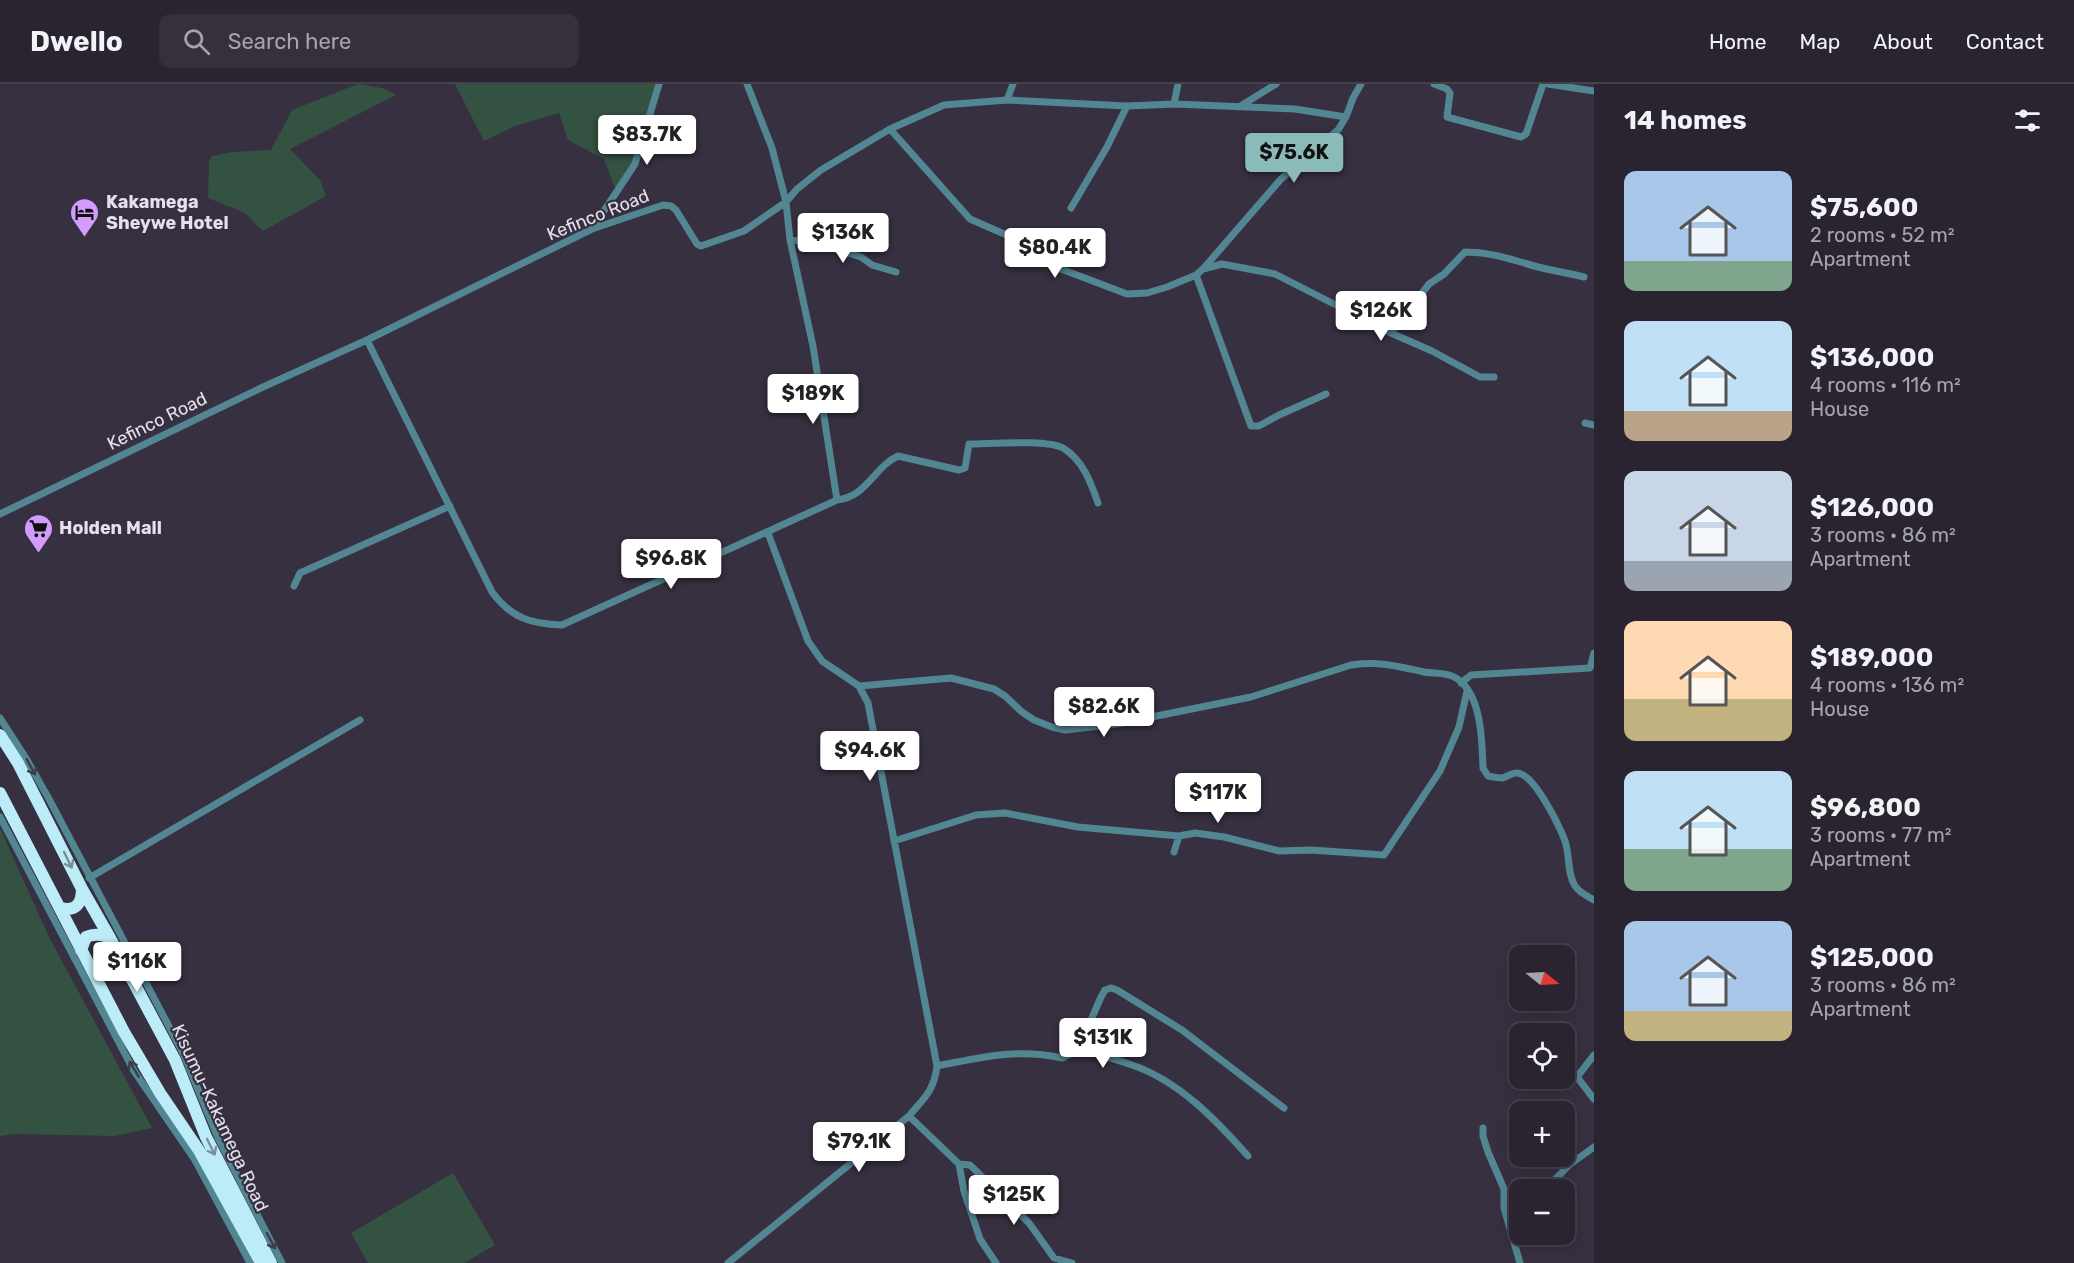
<!DOCTYPE html>
<html lang="en">
<head>
<meta charset="utf-8">
<style>
	:root { --surface:#292430; --page:#35303c; --text:#f1f3f6; --muted:#a5a4ab; --line:#45414c; --accent:#8bbbb9 }
	body { margin:0; font-family:Rubik,sans-serif; background:var(--page); color:var(--text); height:100vh; display:flex; flex-direction:column; font-size:22px; white-space:nowrap }
	* { box-sizing:border-box; margin:0 }
	p { font-size:20px; color:var(--muted) }
	.icon { flex:none; width:33px; height:33px; fill:none; stroke:currentColor; stroke-width:2; stroke-linecap:round; stroke-linejoin:round }
	.map { position:relative; flex:1; overflow:hidden }
	.side { display:flex; flex-direction:column; background:var(--surface); width:480px }
	.side>* { flex:none }
	.needle { width:39px; rotate:108deg }
	.controls { position:absolute; left:1509px; top:861px; display:grid; gap:12px }
	.controls a { display:grid; place-items:center; width:66px; height:66px; border-radius:12px; background:var(--surface); box-shadow:0 3px 15px #0003,0 0 0 2px var(--line); font-size:30px }
	.price { position:absolute; translate:-50% -51px; padding:0 14px; border-radius:6px; background:#fff; color:#222; font-size:20px; line-height:39px; filter:drop-shadow(0 2px 3px #0008) }
	.price::after { content:''; position:absolute; left:50%; top:36px; width:18px; height:14px; margin-left:-9px; background:inherit; clip-path:polygon(0 0,100% 0,50% 100%) }
	.price.current { background:var(--accent); color:#111 }
	ul { padding:0; list-style:none }
	li { display:flex; align-items:center; gap:18px; height:150px; padding:0 30px }
	li span { display:grid; place-items:center; flex:none; width:168px; height:120px; border-radius:12px; color:#555 }
	li>.icon { margin-inline-start:auto }
	span .icon { width:72px; height:72px; fill:#fffc; stroke-width:1 }
	li b { font-size:26px }
	h2 { display:flex; justify-content:space-between; align-items:center; height:72px; padding:0 30px; font-size:26px }
	header { display:flex; align-items:center; gap:36px; box-sizing:border-box; height:84px; padding:0 30px; background:var(--surface); border-bottom:2px solid var(--line) }
	header strong { font-size:28px }
	nav { display:flex; gap:33px; margin-inline-start:auto; font-size:21px }
	.search { width:420px; height:54px; background:var(--page); display:flex; align-items:center; gap:15px; box-sizing:border-box; padding:0 21px; border-radius:12px; color:var(--muted); font-size:22px }
	main { display:flex; flex:1; min-height:0 }
	.map>svg:first-child { display:block }
	.green { fill:#345241 }
	.lines { fill:none; stroke-linecap:round; stroke-linejoin:round }
	.street { stroke:#538693; stroke-width:7 }
	.highway { stroke:#bcecf8; stroke-width:12 }
	.oneway { stroke:#3b3d4c }
	.oneway2 { stroke:#7a8e9c }
	.labels { text-anchor:middle; stroke-width:4.5; stroke-linejoin:round; paint-order:stroke }
	.poi-label { font-size:18px; font-weight:bold; fill:#e5e0eb; stroke:#373040; text-anchor:start }
	.street-label { font-size:18px; fill:#e5e0eb; stroke:#373040 }
</style>
</head>
<body>
<header>
<strong>Dwello</strong>
<div class="search"><svg class="icon" aria-label="search" viewBox="0 0 24 24"><circle cx="10" cy="10" r="6"/><path d="M15 15l6 6"/></svg>Search here</div>
<nav><a>Home</a><a>Map</a><a>About</a><a>Contact</a></nav>
</header>
<main>
<div class="map">
<svg width="1594" height="1179" viewBox="0 0 1594 1179">
	<rect width="100%" height="100%" fill="#373040"/>
	<!-- green -->
	<path class="green" d="M358,0L382,4L396,11L290,65L320,96L326,112L263,147L245,129L208,114L209,78L212,72L232,68L271,66L292,26Z
		M455,0H661L638,79L618,112L604,75L568,56L559,29L515,42L484,57Z
		M0,744L49,853L152,1044L115,1052L16,1050L0,1052Z
		M453,1089L495,1161L464,1179H368L351,1149Z"/>
	<g class="lines">
		<!-- street -->
		<path class="street" d="M747,0L772,64L786,118L790,156L813,262L837,416
			M1434,0L1447,5L1450,9L1447,33L1521,53L1526,50L1543,0
			M1548,0L1594,7
			M1007,16L1013,0
			M1174,20L1178,0
			M1239,23L1276,0
			M890,45L970,135L1011,153L1061,185L1127,210L1147,209L1167,203L1196,191L1203,185L1222,180L1275,190L1391,249L1432,267L1480,293H1494
			M1071,124L1107,63L1127,22
			M592,145L635,80L659,0
			M790,156L812,158L861,173L872,181L896,188
			M1203,185L1281,95L1338,46L1346,33L1353,14L1361,0
			M1196,191L1251,342H1259L1279,331L1326,310
			M1391,249L1429,200L1444,190L1465,168C1493,168 1512,176 1538,183C1553,187 1569,189 1584,193
			M367,256L492,508C511,534 531,540 562,541L837,416C867,413 874,383 898,372L959,386L965,384L969,360C989,360 1047,355 1063,364C1083,376 1091,399 1098,419
			M1585,339L1594,341
			M0,430L263,303L367,256L592,145L663,121L671,122L676,126L697,160L701,162L744,147L786,118L797,105L821,86L890,45L944,21L1007,16L1127,22L1174,20L1295,25L1346,33
			M294,502L300,489L450,422
			M1461,599L1471,591L1590,584L1594,569
			M859,602L951,594L994,605L1005,612L1022,628L1034,636L1052,643L1065,646L1117,640L1251,613L1351,581C1381,577 1396,582 1424,588C1435,590 1446,588 1456,594C1482,610 1482,657 1483,684L1488,692C1493,693 1497,694 1502,694C1510,692 1514,686 1523,691C1538,699 1559,741 1565,757C1570,771 1567,790 1575,802C1580,809 1587,812 1594,816
			M0,634L27,676L49,715L183,969L218,1054L282,1179
			M0,733L134,987L195,1076L250,1179
			M894,757L976,731L1005,729L1078,743L1179,752L1195,749L1224,753L1279,767L1311,766L1384,771L1440,687L1459,643L1467,607
			M1174,768L1179,752
			M89,794L360,636
			M1078,966L1101,913L1105,906L1111,904L1117,906L1182,946L1284,1024
			M1594,971L1577,993L1594,1015
			M937,982C984,973 1016,964 1063,974L1078,966H1084C1100,971 1116,975 1132,981C1179,997 1216,1036 1248,1072
			M909,1032L959,1080L964,1107L980,1155L996,1179
			M1483,1044V1052L1488,1068L1504,1105V1124L1520,1179
			M959,1080L970,1081L1008,1118L1029,1139L1054,1174L1072,1179
			M1545,1106L1569,1081L1594,1063
			M1508,1135L1520,1126
			M728,1179L909,1032C924,1014 934,1007 937,982L868,619L859,602L822,577L808,557L768,449"/>
		<!-- highway -->
		<path class="highway" d="M0,651L18,679L82,805L110,854L175,976L206,1053L271,1179
			M0,709L124,948L160,1009L200,1068L261,1179
			M59,823C75,829 82,820 82,805
			M81,866L86,853C95,849 102,851 110,854"/>
	</g>
	<!-- one-way arrows -->
	<defs><path id="oneway-shaft" d="M-6 0H5M1.5-3L5.5 0L1.5 3" fill="none" stroke-width="1.6" stroke-linecap="round" stroke-linejoin="round" transform="scale(1.5)"/></defs>
	<g class="oneway">
		<use href="#oneway-shaft" transform="translate(31 683) rotate(61)"/>
		<use href="#oneway-shaft" transform="translate(134 985) rotate(-121)"/>
		<use href="#oneway-shaft" transform="translate(271 1157) rotate(62)"/>
	</g>
	<g class="oneway2">
		<use href="#oneway-shaft" transform="translate(68 776) rotate(64)"/>
		<use href="#oneway-shaft" transform="translate(211 1063) rotate(64)"/>
	</g>
	<!-- icons -->
	<defs>
		<symbol id="hotel-pin" viewBox="-11 -11 22 30"><path d="M0 17L-7.5 6A9.5 9.5 0 1 1 7.5 6Z" fill="#d39cfc" stroke="#373040"/><path d="M-6-4.5h1.5V1H6V5H4.5V3h-9V5H-6ZM-4 0a1.8 1.8 0 1 1 3.6 0ZM.5 0V-2.5h3Q6-2.5 6 0Z" fill="#111"/></symbol>
		<symbol id="supermarket-pin" viewBox="-11 -11 22 30"><path d="M0 17L-7.5 6A9.5 9.5 0 1 1 7.5 6Z" fill="#d39cfc" stroke="#373040"/><path d="M-6-5.5h2.5l.6 2H6L4.5 2H-2.5L-4.4-4H-6ZM-1.5 3.2a1.3 1.3 0 1 0 .1 0ZM3 3.2a1.3 1.3 0 1 0 .1 0Z" fill="#111"/></symbol>
	</defs>
	<g fill-rule="evenodd">
		<use href="#hotel-pin" x="68" y="112" width="33" height="45"/>
		<use href="#supermarket-pin" x="22" y="428" width="33" height="45"/>
	</g>
	<g class="labels">
		<!-- poi labels -->
		<g class="poi-label">
			<text x="106" y="124">Kakamega<tspan x="106" dy="21">Sheywe Hotel</tspan></text>
			<text x="59" y="450">Holden Mall</text>
		</g>
		<!-- street labels -->
		<g class="street-label">
			<text transform="translate(598 131) rotate(-22)" y="6">Kefinco Road</text>
			<text transform="translate(157 337) rotate(-26)" y="6">Kefinco Road</text>
			<text transform="translate(220 1034) rotate(65)" y="6">Kisumu-Kakamega Road</text>
		</g>
	</g>
</svg>
<div class="controls">
<a><svg class="needle" viewBox="-14 -14 28 28"><path d="M0-13l5 13h-10z" fill="#e53935"/><path d="M0 13l5-13h-10z" fill="#a5a4ab"/></svg></a>
<a><svg class="icon" aria-label="locate" viewBox="0 0 24 24"><circle cx="12" cy="12" r="6"/><path d="M12 2v4M12 18v4M2 12h4M18 12h4"/></svg></a>
<a>+</a>
<a>−</a>
</div>
<b class="price" style="left:647px;top:82px">$83.7K</b>
<b class="price current" style="left:1294px;top:100px">$75.6K</b>
<b class="price" style="left:843px;top:180px">$136K</b>
<b class="price" style="left:1055px;top:195px">$80.4K</b>
<b class="price" style="left:1381px;top:258px">$126K</b>
<b class="price" style="left:813px;top:341px">$189K</b>
<b class="price" style="left:671px;top:506px">$96.8K</b>
<b class="price" style="left:1104px;top:654px">$82.6K</b>
<b class="price" style="left:870px;top:698px">$94.6K</b>
<b class="price" style="left:1218px;top:740px">$117K</b>
<b class="price" style="left:137px;top:909px">$116K</b>
<b class="price" style="left:1103px;top:985px">$131K</b>
<b class="price" style="left:859px;top:1089px">$79.1K</b>
<b class="price" style="left:1014px;top:1142px">$125K</b>
</div>
<section class="side">
<h2>14 homes<svg class="icon" aria-label="filters" viewBox="0 0 24 24"><path d="M4 7h16M4 17h16"/><circle cx="9" cy="7" r="2"/><circle cx="15" cy="17" r="2"/></svg></h2>
<ul>
<li><span style="background:linear-gradient(#a9c7e8 75%,#7fa58c 0)"><svg class="icon" aria-label="home" viewBox="0 0 24 24"><path d="M3 11l9-7 9 7M6 9v11h12V9"/></svg></span><div><b>$75,600</b><p>2 rooms · 52 m²</p><p>Apartment</p></div></li>
<li><span style="background:linear-gradient(#bfe0f5 75%,#b9a48a 0)"><svg class="icon" aria-label="home" viewBox="0 0 24 24"><path d="M3 11l9-7 9 7M6 9v11h12V9"/></svg></span><div><b>$136,000</b><p>4 rooms · 116 m²</p><p>House</p></div></li>
<li><span style="background:linear-gradient(#c9d6e8 75%,#9aa5b1 0)"><svg class="icon" aria-label="home" viewBox="0 0 24 24"><path d="M3 11l9-7 9 7M6 9v11h12V9"/></svg></span><div><b>$126,000</b><p>3 rooms · 86 m²</p><p>Apartment</p></div></li>
<li><span style="background:linear-gradient(#ffd9b3 65%,#c2b280 0)"><svg class="icon" aria-label="home" viewBox="0 0 24 24"><path d="M3 11l9-7 9 7M6 9v11h12V9"/></svg></span><div><b>$189,000</b><p>4 rooms · 136 m²</p><p>House</p></div></li>
<li><span style="background:linear-gradient(#bfe0f5 65%,#7fa58c 0)"><svg class="icon" aria-label="home" viewBox="0 0 24 24"><path d="M3 11l9-7 9 7M6 9v11h12V9"/></svg></span><div><b>$96,800</b><p>3 rooms · 77 m²</p><p>Apartment</p></div></li>
<li><span style="background:linear-gradient(#a9c7e8 75%,#c2b280 0)"><svg class="icon" aria-label="home" viewBox="0 0 24 24"><path d="M3 11l9-7 9 7M6 9v11h12V9"/></svg></span><div><b>$125,000</b><p>3 rooms · 86 m²</p><p>Apartment</p></div></li>
</ul>
</section>
</main>
</body>
</html>
